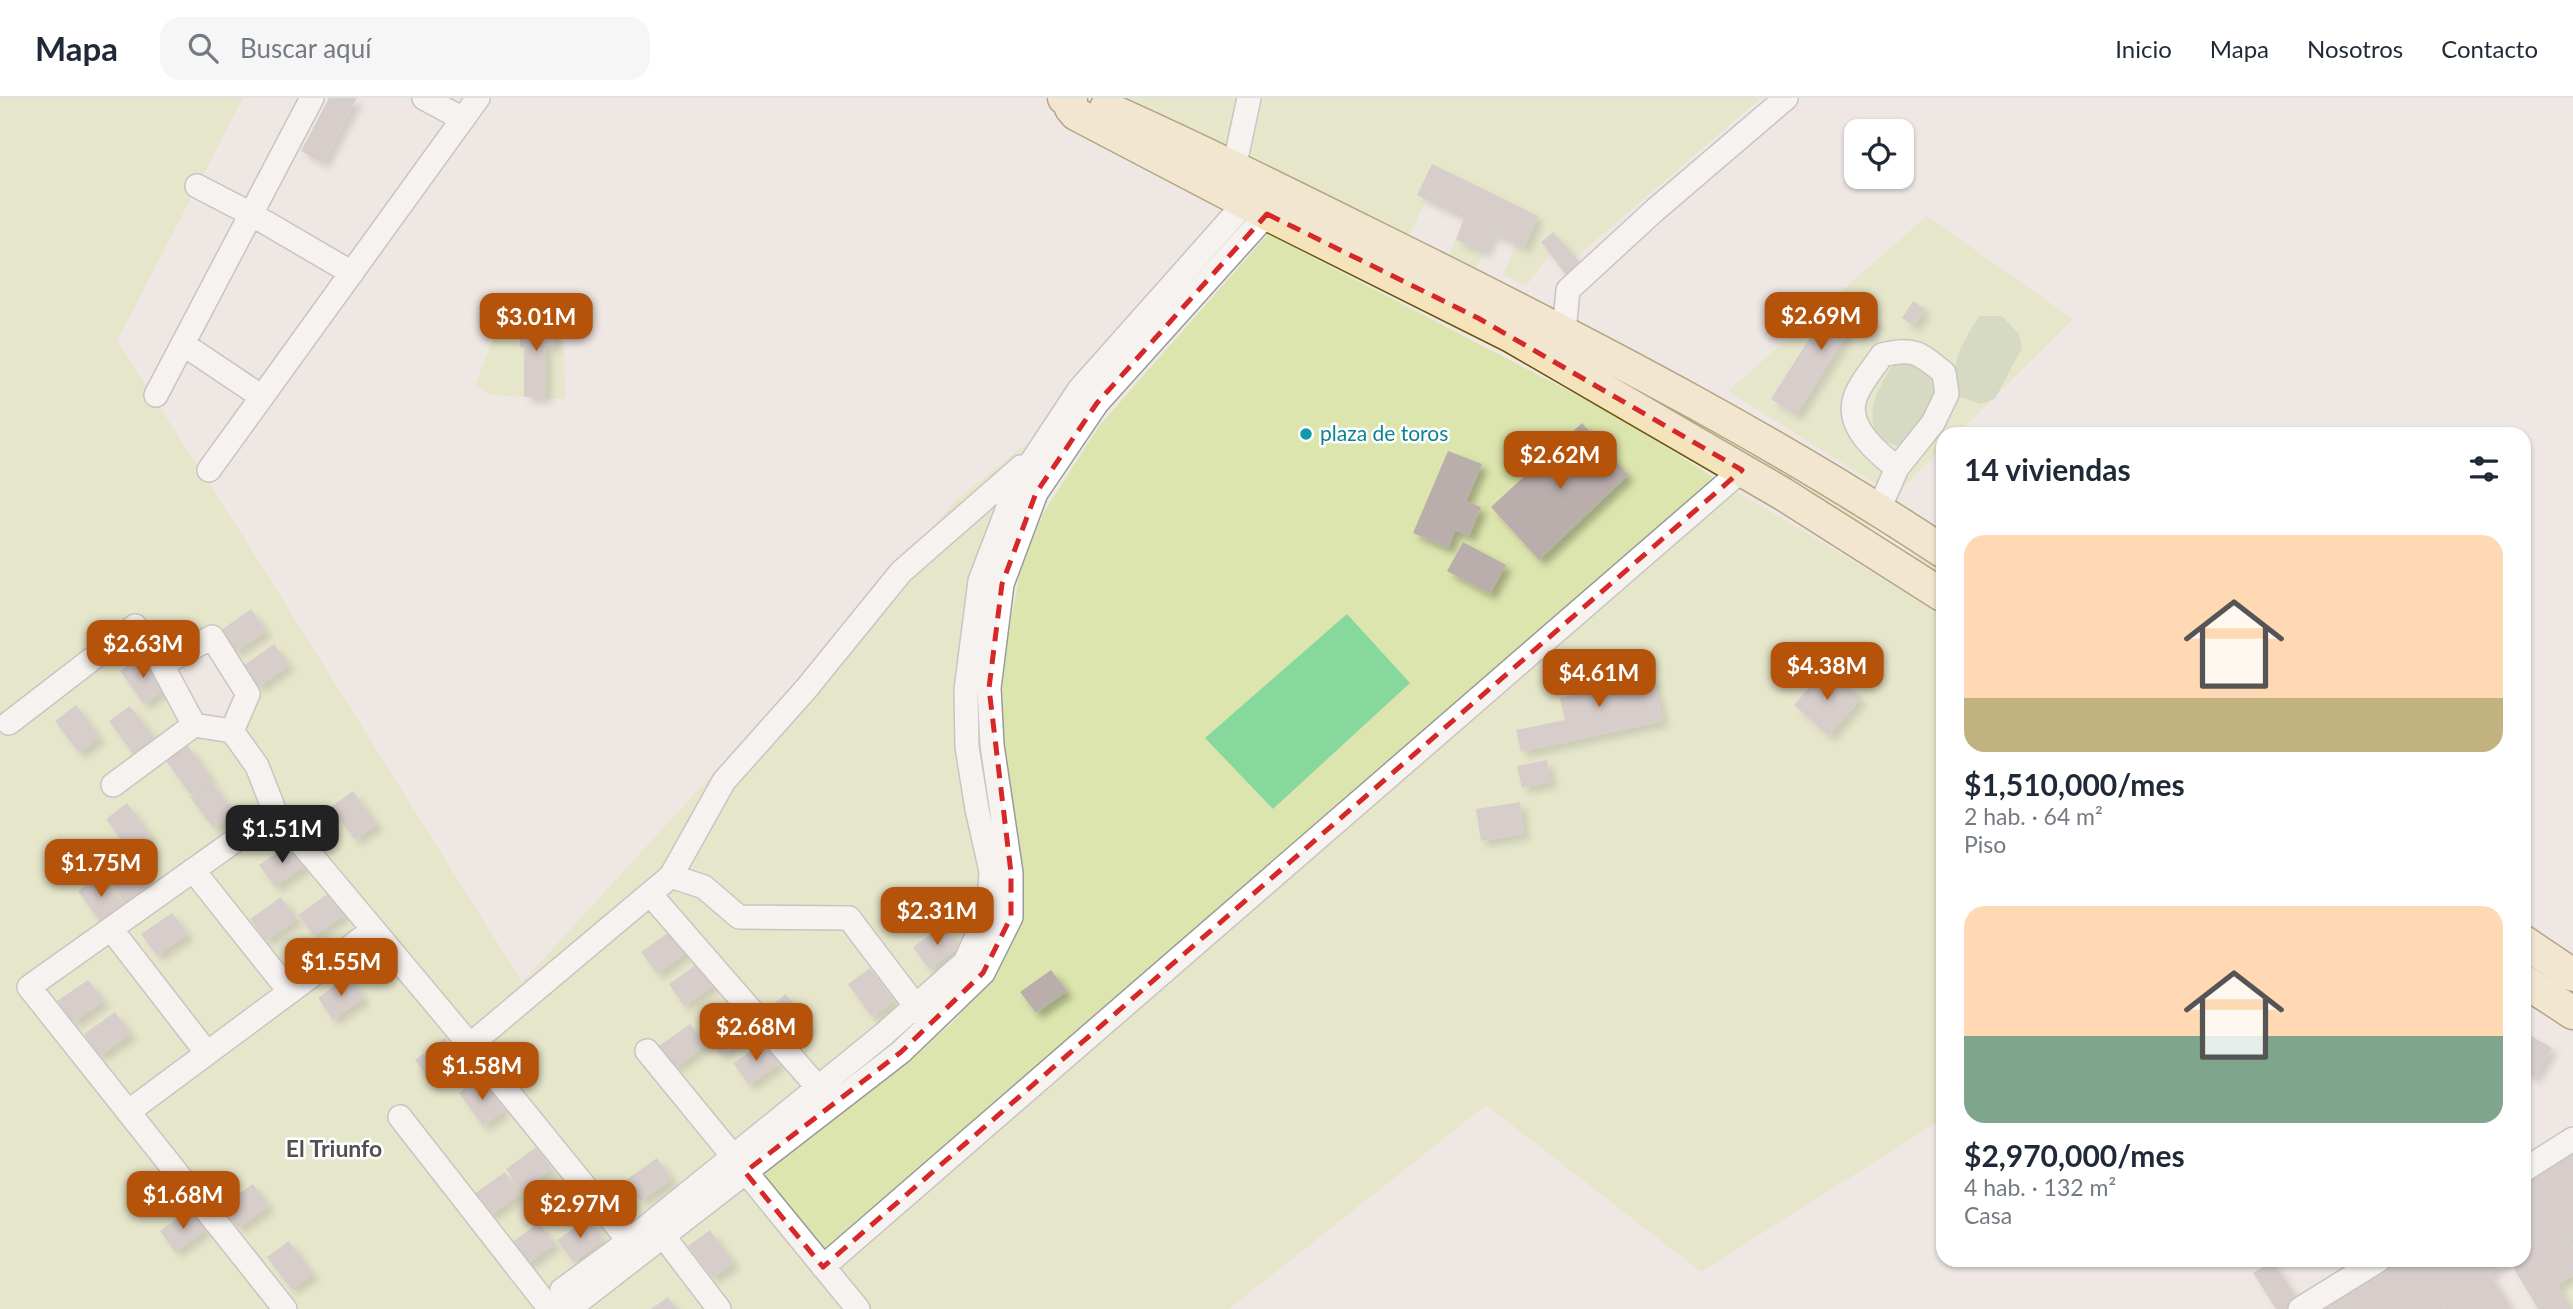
<!DOCTYPE html>
<html lang="es">
<head>
<meta charset="utf-8">
<style>
	:root { --surface:#fff; --page:#f6f6f7; --text:#1f2937; --muted:#747a83; --line:#e0e1e3; --accent:#b45309 }
	body { margin:0; font-family:Lato,sans-serif; background:var(--page); color:var(--text); height:100vh; display:flex; flex-direction:column; font-size:26px; white-space:nowrap }
	* { box-sizing:border-box; margin:0 }
	p { font-size:23px; color:var(--muted) }
	.icon { flex:none; width:38px; height:38px; fill:none; stroke:currentColor; stroke-width:2; stroke-linecap:round; stroke-linejoin:round }
	.map { position:relative; flex:1; overflow:hidden }
	.side { position:absolute; left:1936px; top:329px; width:595px; height:840px; display:flex; flex-direction:column; background:var(--surface); border-radius:21px; box-shadow:0 2px 5px #0004 }
	.side>* { flex:none }
	.fabs { position:absolute; left:1844px; top:21px; display:grid; gap:14px }
	.fabs a { display:grid; place-items:center; width:70px; height:70px; border-radius:14px; background:var(--surface); box-shadow:0 2px 5px #0004; font-size:35px }
	.price { position:absolute; translate:-50% -60px; padding:0 16px; border-radius:14px; background:var(--accent); color:#fff; font-size:23px; line-height:46px; filter:drop-shadow(0 2px 4px #0008) }
	.price::after { content:''; position:absolute; left:50%; top:42px; width:21px; height:16px; margin-left:-10px; background:inherit; clip-path:polygon(0 0,100% 0,50% 100%) }
	.price.active { background:#222; color:#fff }
	ul { padding:0; list-style:none }
	li { display:grid; align-content:center; gap:14px; height:371px; padding:0 28px }
	li span { display:grid; place-items:center; height:217px; border-radius:21px; color:#555 }
	li>.icon { margin-inline-start:auto }
	span .icon { width:126px; height:126px; fill:#fffc; stroke-width:1 }
	li b { font-size:30px }
	h2 { display:flex; justify-content:space-between; align-items:center; height:84px; padding:0 28px; font-size:30px }
	header { display:flex; align-items:center; gap:42px; box-sizing:border-box; height:98px; padding:0 35px; background:var(--surface); border-bottom:2px solid var(--line) }
	header strong { font-size:33px }
	nav { display:flex; gap:38px; margin-inline-start:auto; font-size:24px }
	.search { width:490px; height:63px; background:var(--page); display:flex; align-items:center; gap:18px; box-sizing:border-box; padding:0 24px; border-radius:21px; color:var(--muted); font-size:26px }
	.map>svg:first-child { display:block }
	.grass { fill:#dce5ad }
	.forest { fill:#baca9b }
	.pitch { fill:#87d89d }
	.building { fill:#baaead; filter:url(#shadow) }
	.lines { fill:none; stroke-linecap:round; stroke-linejoin:round }
	.minor-casing { stroke:#9a9a9a; stroke-width:26 }
	.secondary-casing { stroke:#6d560c; stroke-width:35 }
	.minor { stroke:#fff; stroke-width:23 }
	.secondary { stroke:#f5e4bb; stroke-width:32 }
	.marked { fill:none; stroke:#d62828; stroke-width:5; stroke-dasharray:14 9; stroke-linejoin:round }
	.culture-dot { fill:#0f9aa8; stroke:#fff; stroke-width:2.5 }
	.labels { text-anchor:middle; stroke-width:5; stroke-linejoin:round; paint-order:stroke }
	.culture-label { font-size:21px; fill:#0d838f; stroke:#fff; text-anchor:start }
	.neighbourhood-label { font-size:23px; font-weight:bold; fill:#505050; stroke:#fff }
</style>
</head>
<body>
<header>
<strong>Mapa</strong>
<div class="search"><svg class="icon" aria-label="search" viewBox="0 0 24 24"><circle cx="10" cy="10" r="6"/><path d="M15 15l6 6"/></svg>Buscar aquí</div>
<nav><a>Inicio</a><a>Mapa</a><a>Nosotros</a><a>Contacto</a></nav>
</header>
<div class="map">
<svg width="2573" height="1211" viewBox="0 0 2573 1211">
	<defs>
		<filter id="shadow"><feDropShadow dx="6" dy="6" stdDeviation="3.5" flood-color="#0004"/></filter>
	</defs>
	<rect width="100%" height="100%" fill="#eee7e4"/>
	<!-- grass -->
	<path class="grass" d="M0,0H243L117,243L241,435L522,884L787,595L956,402L1026,346L983,447L961,565L985,792L959,855L915,900L852,816L740,815L671,774L471,940L280,711L238,633L253,597L213,534L165,561L135,535L195,631L229,638L267,711L24,887L278,1211H0Z
		M1116,0H1241L1227,52Z
		M1263,0H1761L1575,160L1552,134L1541,144L1550,156L1526,188L1503,177L1516,146L1493,135L1477,170L1449,157L1464,120L1426,102L1409,138L1249,62Z
		M1927,118L2073,221L1957,336H1942V351L1895,398L1728,293Z
		M1268,136L1617,318L1727,388L1942,516V1021L1701,1174L1486,1007L1229,1211H864L758,1079L950,927L994,879L1004,657L1002,571L1021,468L1044,414L1099,328Z
		M507,204L563,215L565,301L492,297L475,288Z
		M1542,232L1786,370L1780,382L1537,242Z
		M1809,382L1873,424L1866,435L1801,394Z
		M1917,450L1942,466V484L1908,461Z
		M272,721L620,1141L531,1211H292L36,890Z
		M672,783L702,795L738,825L846,826L908,906L816,981L656,796Z
		M649,801L808,986L628,1135L478,947Z
		M749,1082L854,1211H731L677,1139Z
		M661,1145L714,1211H577Z
		M2573,1177V1211H2571L2557,1187Z"/>
	<!-- forest -->
	<path class="forest" d="M1979,218H2002L2019,236L2022,250L1995,301L1981,306L1960,299C1946,269 1963,244 1979,218Z
		M1897,260H1919L1937,278L1940,292L1912,343L1898,348L1878,341C1863,311 1881,286 1897,260Z"/>
	<!-- pitch -->
	<path class="pitch" d="M1347,516L1410,585L1273,711L1205,640Z"/>
	<!-- building -->
	<path class="building" d="M329,0H357L323,65L301,53Z
		M1432,66L1538,118L1524,150L1493,135L1484,154L1456,142L1464,120L1417,97Z
		M1553,134L1581,166L1567,178L1541,144Z
		M1837,197L1878,223L1869,238L1853,227L1796,317L1771,301Z
		M1913,203L1925,211L1914,228L1902,220Z
		M554,218L555,248H546V300L524,299V249H520V219Z
		M1582,325L1628,377L1539,462L1491,409Z
		M1448,353L1482,366L1466,403L1481,409L1469,438L1455,432L1448,450L1413,435Z
		M1463,444L1506,467L1490,496L1447,473Z
		M251,511L266,533L235,554L220,533Z
		M274,546L289,567L258,589L243,568Z
		M142,558L166,590L144,606L120,573Z
		M1627,560L1632,584L1653,579L1663,623L1521,654L1516,632L1565,622L1560,600L1598,591L1593,568Z
		M1826,569L1861,600L1829,638L1794,607Z
		M76,607L100,639L79,655L55,623Z
		M130,608L154,640L133,656L109,623Z
		M187,647L211,680L190,696L166,663Z
		M1547,662L1551,684L1522,690L1517,668Z
		M211,683L235,715L214,731L190,699Z
		M353,693L377,726L355,742L331,709Z
		M1520,704L1524,736L1481,743L1476,711Z
		M127,705L151,738L129,753L106,721Z
		M290,746L306,767L275,789L259,767Z
		M124,758L148,791L126,806L102,774Z
		M100,777L124,810L102,826L78,793Z
		M329,795L345,816L314,838L298,817Z
		M281,799L297,821L266,843L250,821Z
		M172,815L188,836L157,858L141,836Z
		M944,827L960,849L929,871L913,849Z
		M672,832L687,854L657,876L641,854Z
		M700,864L715,886L684,908L669,886Z
		M870,870L894,903L872,919L848,886Z
		M1051,872L1067,893L1036,915L1020,894Z
		M348,878L364,900L333,922L318,900Z
		M88,882L104,903L73,925L57,903Z
		M786,896L810,928L789,944L765,912Z
		M115,914L131,936L99,958L84,936Z
		M736,914L752,936L721,958L706,936Z
		M690,926L705,948L674,970L659,948Z
		M2524,934L2552,950L2534,980L2524,974Z
		M445,940L461,961L430,983L415,962Z
		M764,944L780,965L749,987L733,965Z
		M481,979L505,1012L483,1028L459,995Z
		M536,1049L552,1071L521,1093L506,1071Z
		M2573,1054V1139L2568,1142L2573,1150V1177L2557,1187L2571,1211H2538L2509,1162H2524V1085Z
		M657,1060L672,1081L641,1103L626,1082Z
		M505,1074L520,1096L489,1118L474,1096Z
		M253,1086L269,1108L238,1130L222,1108Z
		M191,1111L206,1132L175,1154L160,1133Z
		M588,1121L604,1142L573,1164L557,1142Z
		M539,1125L555,1146L524,1168L508,1147Z
		M710,1132L734,1165L712,1180L688,1148Z
		M289,1143L313,1176L291,1191L267,1159Z
		M2401,1162H2509L2489,1175L2512,1211H2445L2442,1206L2436,1211H2324Z
		M2273,1163L2300,1205L2290,1211H2276L2253,1175Z
		M668,1199L676,1211H651Z"/>
	<g class="lines">
		<defs>
			<path id="minor" d="M424,0L463,21
				M1234,70L1249,0
				M197,88L251,116L352,175
				M1564,234L1568,192L1655,112L1786,0
				M183,246L262,299
				M156,297L312,0
				M209,372L478,0
				M1879,411L1897,370L1933,325L1947,296L1944,275C1920,255 1913,249 1882,257C1873,271 1857,288 1854,304C1848,331 1879,356 1897,370
				M162,567L212,539L248,596L232,633
				M9,625L135,528L162,567L194,627L232,633L257,668L275,714L470,947L629,1143
				M113,687L194,627
				M275,714L29,889L285,1211
				M193,772L290,894
				M671,778L704,789L739,819L849,820L924,919
				M650,796L827,1000
				M111,831L207,955
				M470,947L671,778L724,683L806,591L901,474L1021,369
				M647,953L858,1211
				M128,1014L373,832
				M400,1019L550,1211
				M2524,1072L2573,1041
				M655,1127L719,1211
				M823,1169L1742,372
				M564,1204L574,1207L901,954L983,875L1011,819V775L992,647L989,590L1002,486L1036,395L1097,305L1267,116
				M564,1204L562,1192L629,1143L884,936L965,864L989,813L991,773L977,711L967,649L966,592L980,483L1017,386L1079,292L1245,105
				M2300,1211L2379,1162"/>
			<path id="secondary" d="M1064,0L1071,3V10L1076,16L1267,116L1511,238L1783,396L1942,497
				M1106,10C1218,60 1326,115 1435,169C1608,256 1781,346 1942,453
				M2524,844L2573,877
				M2524,883L2573,915"/>
		</defs>
		<!-- minor casing -->
		<use href="#minor" class="minor-casing"/>
		<!-- secondary casing -->
		<use href="#secondary" class="secondary-casing"/>
		<!-- minor -->
		<use href="#minor" class="minor"/>
		<!-- secondary -->
		<use href="#secondary" class="secondary"/>
	</g>
	<!-- marked area -->
	<path d="M0 0H2573V1211H0ZM1267,116L1478,220L1742,372L823,1169L745,1074L901,954L983,875L1011,819V775L989,590L1002,486L1036,395L1097,305Z" fill="#eee7e4" fill-opacity=".55" fill-rule="evenodd"/>
	<path class="marked" d="M1267,116L1478,220L1742,372L823,1169L745,1074L901,954L983,875L1011,819V775L989,590L1002,486L1036,395L1097,305Z"/>
	<!-- markers -->
	<circle class="culture-dot" cx="1306" cy="336" r="7"/>
	<g class="labels">
		<!-- culture labels -->
		<g class="culture-label">
			<text x="1320" y="343">plaza de toros</text>
		</g>
		<!-- neighbourhood labels -->
		<g class="neighbourhood-label">
			<text x="334" y="1059">El Triunfo</text>
		</g>
	</g>
</svg>
<div class="fabs">
<a><svg class="icon" aria-label="locate" viewBox="0 0 24 24"><circle cx="12" cy="12" r="6"/><path d="M12 2v4M12 18v4M2 12h4M18 12h4"/></svg></a>
</div>
<b class="price" style="left:1821px;top:254px">$2.69M</b>
<b class="price" style="left:536px;top:255px">$3.01M</b>
<b class="price" style="left:1560px;top:393px">$2.62M</b>
<b class="price" style="left:143px;top:582px">$2.63M</b>
<b class="price" style="left:1827px;top:604px">$4.38M</b>
<b class="price" style="left:1599px;top:611px">$4.61M</b>
<b class="price active" style="left:282px;top:767px">$1.51M</b>
<b class="price" style="left:101px;top:801px">$1.75M</b>
<b class="price" style="left:937px;top:849px">$2.31M</b>
<b class="price" style="left:341px;top:900px">$1.55M</b>
<b class="price" style="left:756px;top:965px">$2.68M</b>
<b class="price" style="left:482px;top:1004px">$1.58M</b>
<b class="price" style="left:183px;top:1133px">$1.68M</b>
<b class="price" style="left:580px;top:1142px">$2.97M</b>
<section class="side">
<h2>14 viviendas<svg class="icon" aria-label="filters" viewBox="0 0 24 24"><path d="M4 7h16M4 17h16"/><circle cx="9" cy="7" r="2"/><circle cx="15" cy="17" r="2"/></svg></h2>
<ul>
<li><span style="background:linear-gradient(#ffd9b3 75%,#c2b280 0)"><svg class="icon" aria-label="home" viewBox="0 0 24 24"><path d="M3 11l9-7 9 7M6 9v11h12V9"/></svg></span><div><b>$1,510,000/mes</b><p>2 hab. · 64 m²</p><p>Piso</p></div></li>
<li><span style="background:linear-gradient(#ffd9b3 60%,#7fa58c 0)"><svg class="icon" aria-label="home" viewBox="0 0 24 24"><path d="M3 11l9-7 9 7M6 9v11h12V9"/></svg></span><div><b>$2,970,000/mes</b><p>4 hab. · 132 m²</p><p>Casa</p></div></li>
</ul>
</section>
</div>
</body>
</html>
